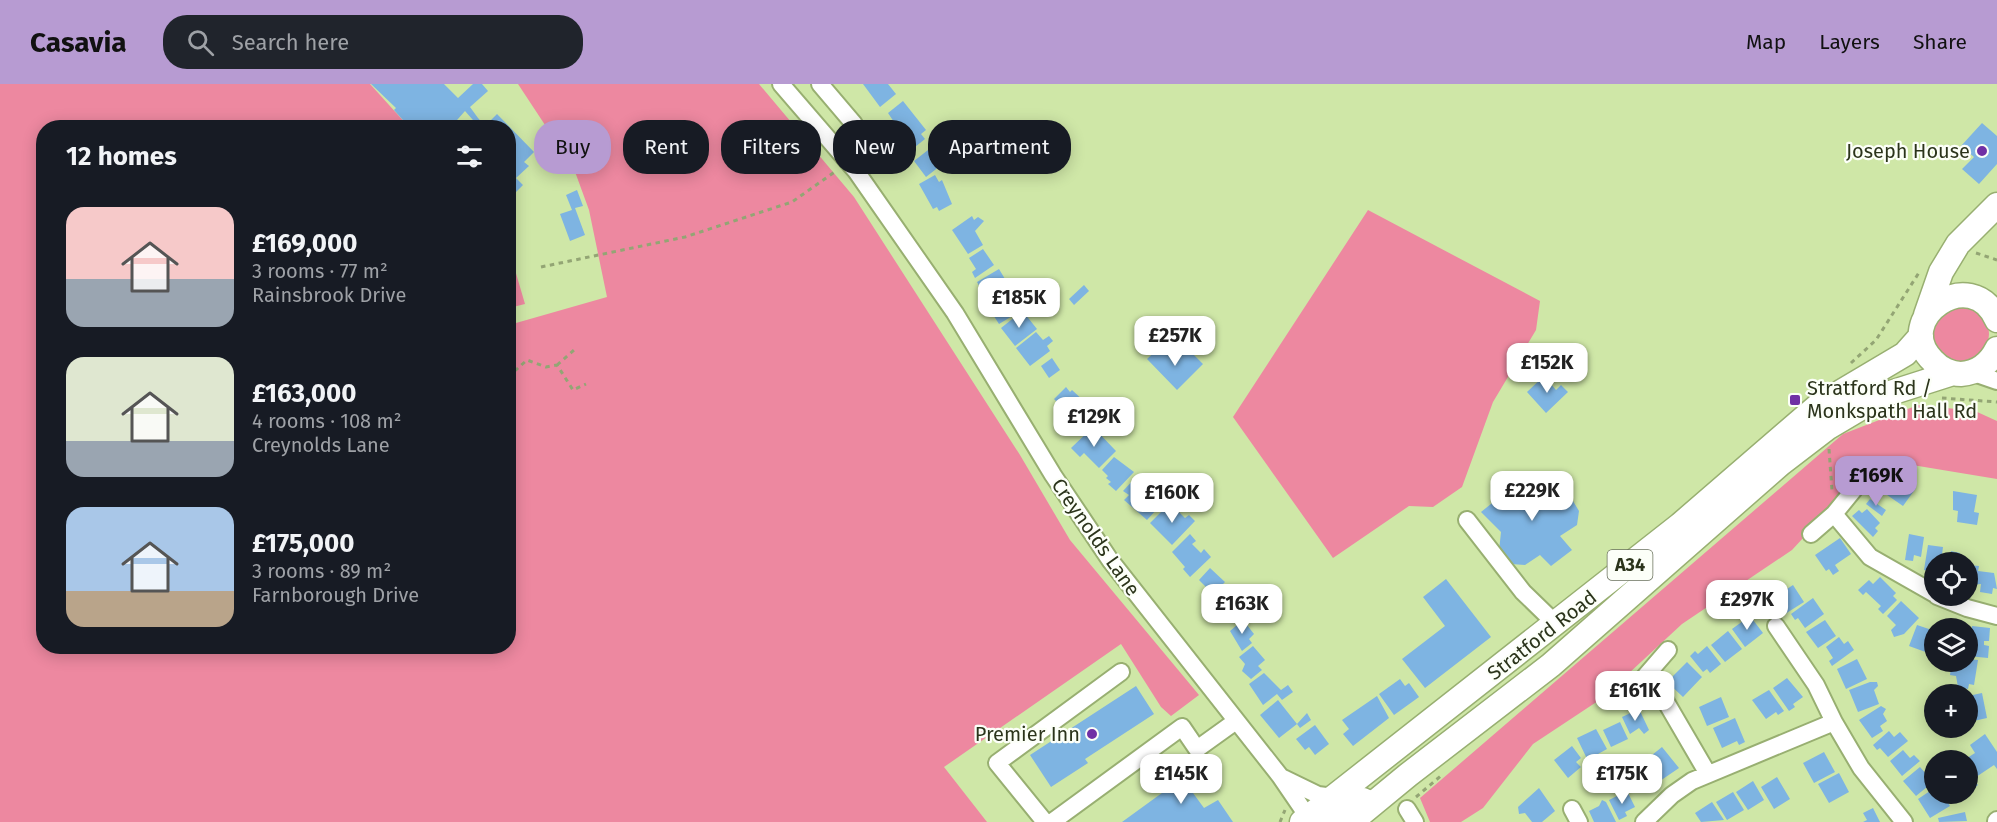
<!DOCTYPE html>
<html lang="en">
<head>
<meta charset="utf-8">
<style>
	:root { --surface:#171b24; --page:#20242c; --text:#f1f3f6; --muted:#9ea1a6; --accent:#b79bd2 }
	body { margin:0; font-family:"Fira Sans",sans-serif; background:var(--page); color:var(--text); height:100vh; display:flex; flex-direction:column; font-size:22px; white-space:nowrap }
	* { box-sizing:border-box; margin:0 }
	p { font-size:20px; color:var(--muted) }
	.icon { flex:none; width:33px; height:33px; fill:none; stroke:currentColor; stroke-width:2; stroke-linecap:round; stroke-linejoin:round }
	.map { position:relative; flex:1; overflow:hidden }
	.side { position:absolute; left:36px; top:36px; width:480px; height:534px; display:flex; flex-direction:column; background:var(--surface); border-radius:24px; box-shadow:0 3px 15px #0003 }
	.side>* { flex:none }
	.banner { position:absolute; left:534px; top:36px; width:570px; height:54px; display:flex; gap:12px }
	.tools { position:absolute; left:1924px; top:468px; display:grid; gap:12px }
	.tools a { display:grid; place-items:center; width:54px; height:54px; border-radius:50%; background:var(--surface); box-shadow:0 3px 15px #0003; font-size:30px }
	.price { position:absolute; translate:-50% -51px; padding:0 14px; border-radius:12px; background:#fff; color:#222; font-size:20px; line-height:39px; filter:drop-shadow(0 2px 3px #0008) }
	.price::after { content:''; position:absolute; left:50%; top:36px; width:18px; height:14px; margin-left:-9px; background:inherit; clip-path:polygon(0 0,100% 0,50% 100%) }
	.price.current { background:var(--accent); color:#111 }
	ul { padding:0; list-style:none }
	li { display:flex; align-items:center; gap:18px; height:150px; padding:0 30px }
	li span { display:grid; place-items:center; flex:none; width:168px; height:120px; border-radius:18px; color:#555 }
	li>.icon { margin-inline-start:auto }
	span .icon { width:72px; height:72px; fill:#fffc; stroke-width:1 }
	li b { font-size:26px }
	h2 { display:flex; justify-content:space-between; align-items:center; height:72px; padding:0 30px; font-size:26px }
	.tag { padding:0 21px; border-radius:24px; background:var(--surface); box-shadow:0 3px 15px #0003; font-size:21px; line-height:54px }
	.tag.current { background:var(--accent); color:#111 }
	header { display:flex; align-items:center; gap:36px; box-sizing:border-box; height:84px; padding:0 30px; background:var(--accent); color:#111 }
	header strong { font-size:28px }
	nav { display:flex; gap:33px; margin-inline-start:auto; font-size:21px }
	.search { width:420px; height:54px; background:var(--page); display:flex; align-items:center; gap:15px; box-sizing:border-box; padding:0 21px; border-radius:24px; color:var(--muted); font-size:22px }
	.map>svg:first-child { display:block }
	.green { fill:#ed88a0 }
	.building { fill:#7eb4e2 }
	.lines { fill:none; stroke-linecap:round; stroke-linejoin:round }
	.minor-casing { stroke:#98af71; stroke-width:20 }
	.highway-casing { stroke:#98af71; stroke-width:27 }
	.path { stroke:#93a574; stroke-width:3; stroke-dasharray:4.5 4.5; stroke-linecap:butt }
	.minor { stroke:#fff; stroke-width:16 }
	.highway { stroke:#fff; stroke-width:24 }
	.poi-dot { fill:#7030a5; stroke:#fcfff8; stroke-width:2 }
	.labels { text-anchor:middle; stroke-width:4.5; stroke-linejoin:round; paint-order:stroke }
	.shield { fill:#fcfff8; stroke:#6a715d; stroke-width:1.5 }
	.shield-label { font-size:18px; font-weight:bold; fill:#2b341b }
	.poi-label { font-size:20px; fill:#2b341b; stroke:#fcfff8; text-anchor:end }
	.street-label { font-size:20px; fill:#2b341b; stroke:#fcfff8 }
</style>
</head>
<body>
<header>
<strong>Casavia</strong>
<div class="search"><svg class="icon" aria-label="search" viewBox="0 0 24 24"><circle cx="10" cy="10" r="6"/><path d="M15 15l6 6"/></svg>Search here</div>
<nav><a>Map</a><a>Layers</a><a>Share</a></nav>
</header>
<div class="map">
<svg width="1997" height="738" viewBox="0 0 1997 738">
	<rect width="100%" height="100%" fill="#cfe7a7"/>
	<!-- green -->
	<path class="green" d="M0,0H370L409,43L44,44V562H508L509,241L607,213L589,126L574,85L518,0H759L854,113L1020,371L1070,456L1199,611L1171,632L1161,623L1121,560L944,683L987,738H0Z
		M1368,126L1540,217L1536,246L1493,318L1462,403L1433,423L1409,422L1333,474L1233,333Z
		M508,162L525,220L509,224H508Z
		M1933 250a28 28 0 1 1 56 0a28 28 0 1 1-56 0Z
		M1918,321L1975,327L1997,337V395L1876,375L1792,466L1682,540L1601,615L1533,660L1483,724L1461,738H1430L1420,714L1843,350Z"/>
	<!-- building -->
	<path class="building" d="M371,0H444L458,14L473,0H482L488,7L470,23L478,34L485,42L497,30L534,68L524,78L529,82L516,94L523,101L508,116V44H480L465,27L450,44H410L394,26L396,24Z
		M863,0H888L896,10L880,23Z
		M903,17L926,46L921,50L925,55L915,63L907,53L903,56L891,41L894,38L888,29Z
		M1982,39L1997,52V80L1979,100L1962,85L1974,73L1961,62Z
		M928,66L940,82L926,93L914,77Z
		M935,91L939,98L942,96L952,120L939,127L937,123L933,125L919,100Z
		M577,106L583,122L575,124L585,151L570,157L560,130L572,126L566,111Z
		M972,132L974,136L978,133L984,137L975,147L983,161L968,170L952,146Z
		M983,165L994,181L975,194L972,188L976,185L969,174Z
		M999,185L1011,205L989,219L977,198Z
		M1084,201L1089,207L1074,221L1069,215Z
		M1013,208L1016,214L1021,211L1024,216H1028L1029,222L999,240L988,223Z
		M1020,229L1023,232L1025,230L1037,245L1015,262L1001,244Z
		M1036,248L1043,256L1049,252L1053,257L1047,262L1050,267L1030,282L1016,264Z
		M1160,263L1175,278L1188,265L1203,280L1177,306L1147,275Z
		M1052,274L1060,286L1049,294L1041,282Z
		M1544,292L1556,306L1561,301L1568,308L1546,329L1527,308Z
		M1066,303L1070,308L1072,306L1085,318L1090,313L1094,318L1075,337L1054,315Z
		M1093,343L1116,367L1099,384L1084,369L1080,373L1071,364Z
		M1114,373L1134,388L1116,407L1108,400L1111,398L1106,394L1108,392L1102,386Z
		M1532,387L1552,412H1570L1579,427L1577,441L1560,452L1572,466L1551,482L1540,471L1525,481L1511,480L1499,467L1501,448L1481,428Z
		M1886,390L1905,404L1909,399L1916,404L1903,422L1877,404Z
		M1136,393L1139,397L1137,400L1144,408L1147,404L1154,406L1150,416L1158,424L1147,436L1124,416L1129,411L1123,407Z
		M1953,407L1977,411L1974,428L1979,429L1977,441L1957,438L1958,427L1953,426Z
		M1870,415L1886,426L1882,432L1866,420Z
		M1170,419L1185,434L1189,431L1195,437L1172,461L1150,439Z
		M1867,425L1880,439L1875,444L1878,447L1873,453L1852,432L1859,426L1862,429Z
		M1190,450L1196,457L1192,460L1201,469L1204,465L1211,473L1190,493L1183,485L1185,483L1172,468Z
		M1909,450L1924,453L1921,473L1914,471L1913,477L1905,476Z
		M1840,454L1851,470L1835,481L1839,487L1833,491L1829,485L1826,487L1815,471Z
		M1928,461L1943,463L1941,478H1935L1933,488L1924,486Z
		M1951,467L1960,469L1961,478H1943L1944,474L1950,475Z
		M1968,481L1979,482L1978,487L1994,489L1997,505L1993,504L1992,510L1980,508L1981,500L1968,501Z
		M1210,484L1225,498L1213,510L1199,496Z
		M1880,493L1896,509L1893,512L1897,516L1883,530L1878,525L1881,522L1866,508L1863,511L1858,506L1869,496L1873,500Z
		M1446,495L1491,553L1425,604L1402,575L1445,542L1423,513Z
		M1234,500L1240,506L1237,509L1242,515L1227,530L1213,515L1228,501L1231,503Z
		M1793,501L1804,518L1785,530L1775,513Z
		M1813,514L1824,530L1805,544L1798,534L1795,536L1791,530Z
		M1901,517L1919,534L1904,550L1894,553L1891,546L1896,541L1887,532Z
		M1750,532L1763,549L1745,563L1732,545Z
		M1243,536L1254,550L1249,555L1252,559L1242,567L1230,547Z
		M1825,536L1836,552L1818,564L1806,548Z
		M1917,541L1935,547L1931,570L1909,562Z
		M1972,542L1990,544L1989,557H1984V561L1989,562L1988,574L1968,572Z
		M1728,547L1742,565L1725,578L1711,561Z
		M1839,553L1844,560L1848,557L1854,566L1832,582L1829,577L1833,574L1826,563Z
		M1253,562L1265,576L1258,582L1262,586L1251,595L1242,587L1245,580L1239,573Z
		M1707,562L1721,580L1710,589L1707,585L1703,588L1690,572L1695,567L1698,570Z
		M1857,575L1867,595L1846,605L1837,585Z
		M1968,575L1978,576L1974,601L1969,600L1968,605L1958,603L1956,592L1950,591L1952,578H1968Z
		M1687,578L1702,593L1683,613L1667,598Z
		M1264,589L1281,606L1288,601L1293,608L1282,616L1277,610L1263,621L1249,600Z
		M1787,594L1803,613L1793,620L1795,623L1789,627L1773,604Z
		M1400,595L1405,602L1409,599L1419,613L1394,631L1379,610Z
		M1870,598H1877L1878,602L1874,606L1879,620L1858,628L1849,606Z
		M1136,602L1154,630L1085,675L1088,679L1051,703L1030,671Z
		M1769,606L1784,627L1778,631L1776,628L1766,635L1752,616Z
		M1982,609L1987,634L1969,638L1968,612Z
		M1377,612L1389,634L1353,662L1343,650L1349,645L1342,636Z
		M1721,613L1729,633L1707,642L1699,623Z
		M1278,616L1297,640L1307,629L1311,636L1300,644L1297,640L1279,654L1260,631Z
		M1881,622L1886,625L1883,630L1887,637L1880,642L1883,647L1872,654L1859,636Z
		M1639,625L1649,646L1644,650L1639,644L1630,650L1622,633Z
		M1735,634L1745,658L1739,661L1737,657L1722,664L1713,644Z
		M1620,638L1628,655L1611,663L1603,646Z
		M1315,641L1329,660L1315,671L1309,663L1305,666L1296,655Z
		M1596,645L1607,665L1598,670L1601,676L1590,681L1577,654Z
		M1889,647L1894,653L1900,648L1908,657L1888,673L1880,664L1877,666L1873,661Z
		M1985,650L1997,668V685L1994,681L1973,695L1978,701L1970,707L1968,676H1964L1975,669L1970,661Z
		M1572,662L1581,674L1576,678L1581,683L1568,694L1554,676Z
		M1662,663L1679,684L1657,699L1653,693L1657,689L1650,680L1655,675L1652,671Z
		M1903,666L1910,674L1914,671L1920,677L1902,692L1890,677Z
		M1824,668L1835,688L1814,699L1803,679Z
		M1920,683L1933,698L1916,712L1903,697Z
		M1195,685L1205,699L1193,709L1204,724L1218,716L1233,738H1122Z
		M1839,689L1849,708L1829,719L1818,700Z
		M1777,693L1790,715L1774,725L1761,703Z
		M1753,697L1764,716L1748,726L1736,708Z
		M1539,704L1555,727L1542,738H1532L1525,729L1519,730L1518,723Z
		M1627,707L1635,723L1625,728L1627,732L1619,736L1609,716Z
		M1930,707L1934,713L1943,710L1950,722L1930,734L1918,715Z
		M1733,708L1744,726L1727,736L1716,718Z
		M1602,716L1606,718L1616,738H1594L1589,727L1599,722Z
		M1712,718L1724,736L1701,738L1695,729Z
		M1873,724L1880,738H1863L1867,736L1863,729Z
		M1965,728L1967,737L1939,738L1938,734Z"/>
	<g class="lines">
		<defs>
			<path id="minor" d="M781,0L856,87L955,229L1053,391L1110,476L1280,692L1308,733
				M820,0L854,40L853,59L846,75
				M1971,288L1997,297
				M1834,430L1865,392
				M1467,436L1523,508L1556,540
				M1811,450L1834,430L1870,473L1935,510
				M1937,512L1967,524L1997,532
				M1776,542L1816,601L1834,638
				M1668,566L1642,596L1666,618L1708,690
				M1613,615L1642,596
				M1283,694L1318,711L1334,713
				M1407,725L1415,738
				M1572,725L1579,738
				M1996,737L1997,736
				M1045,738L997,679L1121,588
				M1052,738L1182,643L1197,665L1236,637
				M1644,738L1672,711L1692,697L1834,638L1861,684L1904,738"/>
			<path id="highway" d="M1926,231L1941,188L1958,160L1997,121
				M1997,236C1972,178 1890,235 1933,277C1940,285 1951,290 1961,290C1977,289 1990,279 1997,265
				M1302,738L1680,441L1819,321L1905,270L1921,252
				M1330,738L1363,716
				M1351,738L1408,691L1551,581L1780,380L1827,344L1881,312L1953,289"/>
		</defs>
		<!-- minor casing -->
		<use href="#minor" class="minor-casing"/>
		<!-- highway casing -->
		<use href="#highway" class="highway-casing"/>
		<!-- path -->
		<path class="path" d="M1976,169L1997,176
			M541,183L685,153L792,118L836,87
			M1851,279L1876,256L1920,187
			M557,281L574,266
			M508,293L527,276L546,283L557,281L573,306L586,300
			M1942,314L1997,318
			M1829,365L1832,407
			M1416,713L1443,690
			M1280,738L1285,726"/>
		<!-- minor -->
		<use href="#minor" class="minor"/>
		<!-- highway -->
		<use href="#highway" class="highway"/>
	</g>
	<!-- markers -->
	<g class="poi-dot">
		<circle cx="1982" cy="67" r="6"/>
		<rect x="1789" y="310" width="12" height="12" rx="3"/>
		<circle cx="1092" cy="650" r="6"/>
	</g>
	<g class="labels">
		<!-- shield labels -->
		<rect class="shield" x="1607.5" y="466" width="45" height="30" rx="4.5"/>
		<g class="shield-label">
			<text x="1630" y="487">A34</text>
		</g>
		<!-- poi labels -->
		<g class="poi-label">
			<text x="1970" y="74">Joseph House</text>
			<text x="1807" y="311" text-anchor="start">Stratford Rd /<tspan x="1807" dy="23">Monkspath Hall Rd</tspan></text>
			<text x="1080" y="657">Premier Inn</text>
		</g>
		<!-- street labels -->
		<g class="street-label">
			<text transform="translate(1096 453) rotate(55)" y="7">Creynolds Lane</text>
			<text transform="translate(1542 551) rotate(-38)" y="7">Stratford Road</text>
		</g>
	</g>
</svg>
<div class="tools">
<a><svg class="icon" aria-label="locate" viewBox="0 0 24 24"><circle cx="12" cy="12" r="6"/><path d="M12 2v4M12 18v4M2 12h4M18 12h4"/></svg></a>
<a><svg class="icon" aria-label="layers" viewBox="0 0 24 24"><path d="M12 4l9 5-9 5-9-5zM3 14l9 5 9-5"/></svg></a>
<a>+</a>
<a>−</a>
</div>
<b class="price" style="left:1019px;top:245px">£185K</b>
<b class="price" style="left:1175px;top:283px">£257K</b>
<b class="price" style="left:1547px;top:310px">£152K</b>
<b class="price" style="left:1094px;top:364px">£129K</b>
<b class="price current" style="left:1876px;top:423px">£169K</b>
<b class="price" style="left:1532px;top:438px">£229K</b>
<b class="price" style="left:1172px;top:440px">£160K</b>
<b class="price" style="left:1747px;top:547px">£297K</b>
<b class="price" style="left:1242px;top:551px">£163K</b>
<b class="price" style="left:1635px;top:638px">£161K</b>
<b class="price" style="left:1181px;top:721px">£145K</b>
<b class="price" style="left:1622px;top:721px">£175K</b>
<div class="banner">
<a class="tag current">Buy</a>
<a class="tag">Rent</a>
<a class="tag">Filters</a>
<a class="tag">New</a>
<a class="tag">Apartment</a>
</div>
<section class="side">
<h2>12 homes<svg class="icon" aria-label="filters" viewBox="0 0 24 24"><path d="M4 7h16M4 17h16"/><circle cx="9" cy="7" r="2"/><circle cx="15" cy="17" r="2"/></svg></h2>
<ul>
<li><span style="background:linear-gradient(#f6c9c9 60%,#9aa5b1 0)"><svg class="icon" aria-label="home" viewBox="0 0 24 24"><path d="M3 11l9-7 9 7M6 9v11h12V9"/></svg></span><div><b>£169,000</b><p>3 rooms · 77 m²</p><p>Rainsbrook Drive</p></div></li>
<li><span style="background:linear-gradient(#dfe7d0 70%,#9aa5b1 0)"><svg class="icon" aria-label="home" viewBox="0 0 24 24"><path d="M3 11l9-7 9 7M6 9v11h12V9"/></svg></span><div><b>£163,000</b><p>4 rooms · 108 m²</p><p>Creynolds Lane</p></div></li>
<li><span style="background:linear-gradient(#a9c7e8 70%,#b9a48a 0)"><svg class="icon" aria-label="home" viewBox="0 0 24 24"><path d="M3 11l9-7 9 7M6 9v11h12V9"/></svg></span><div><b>£175,000</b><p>3 rooms · 89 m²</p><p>Farnborough Drive</p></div></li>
</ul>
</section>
</div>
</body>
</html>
